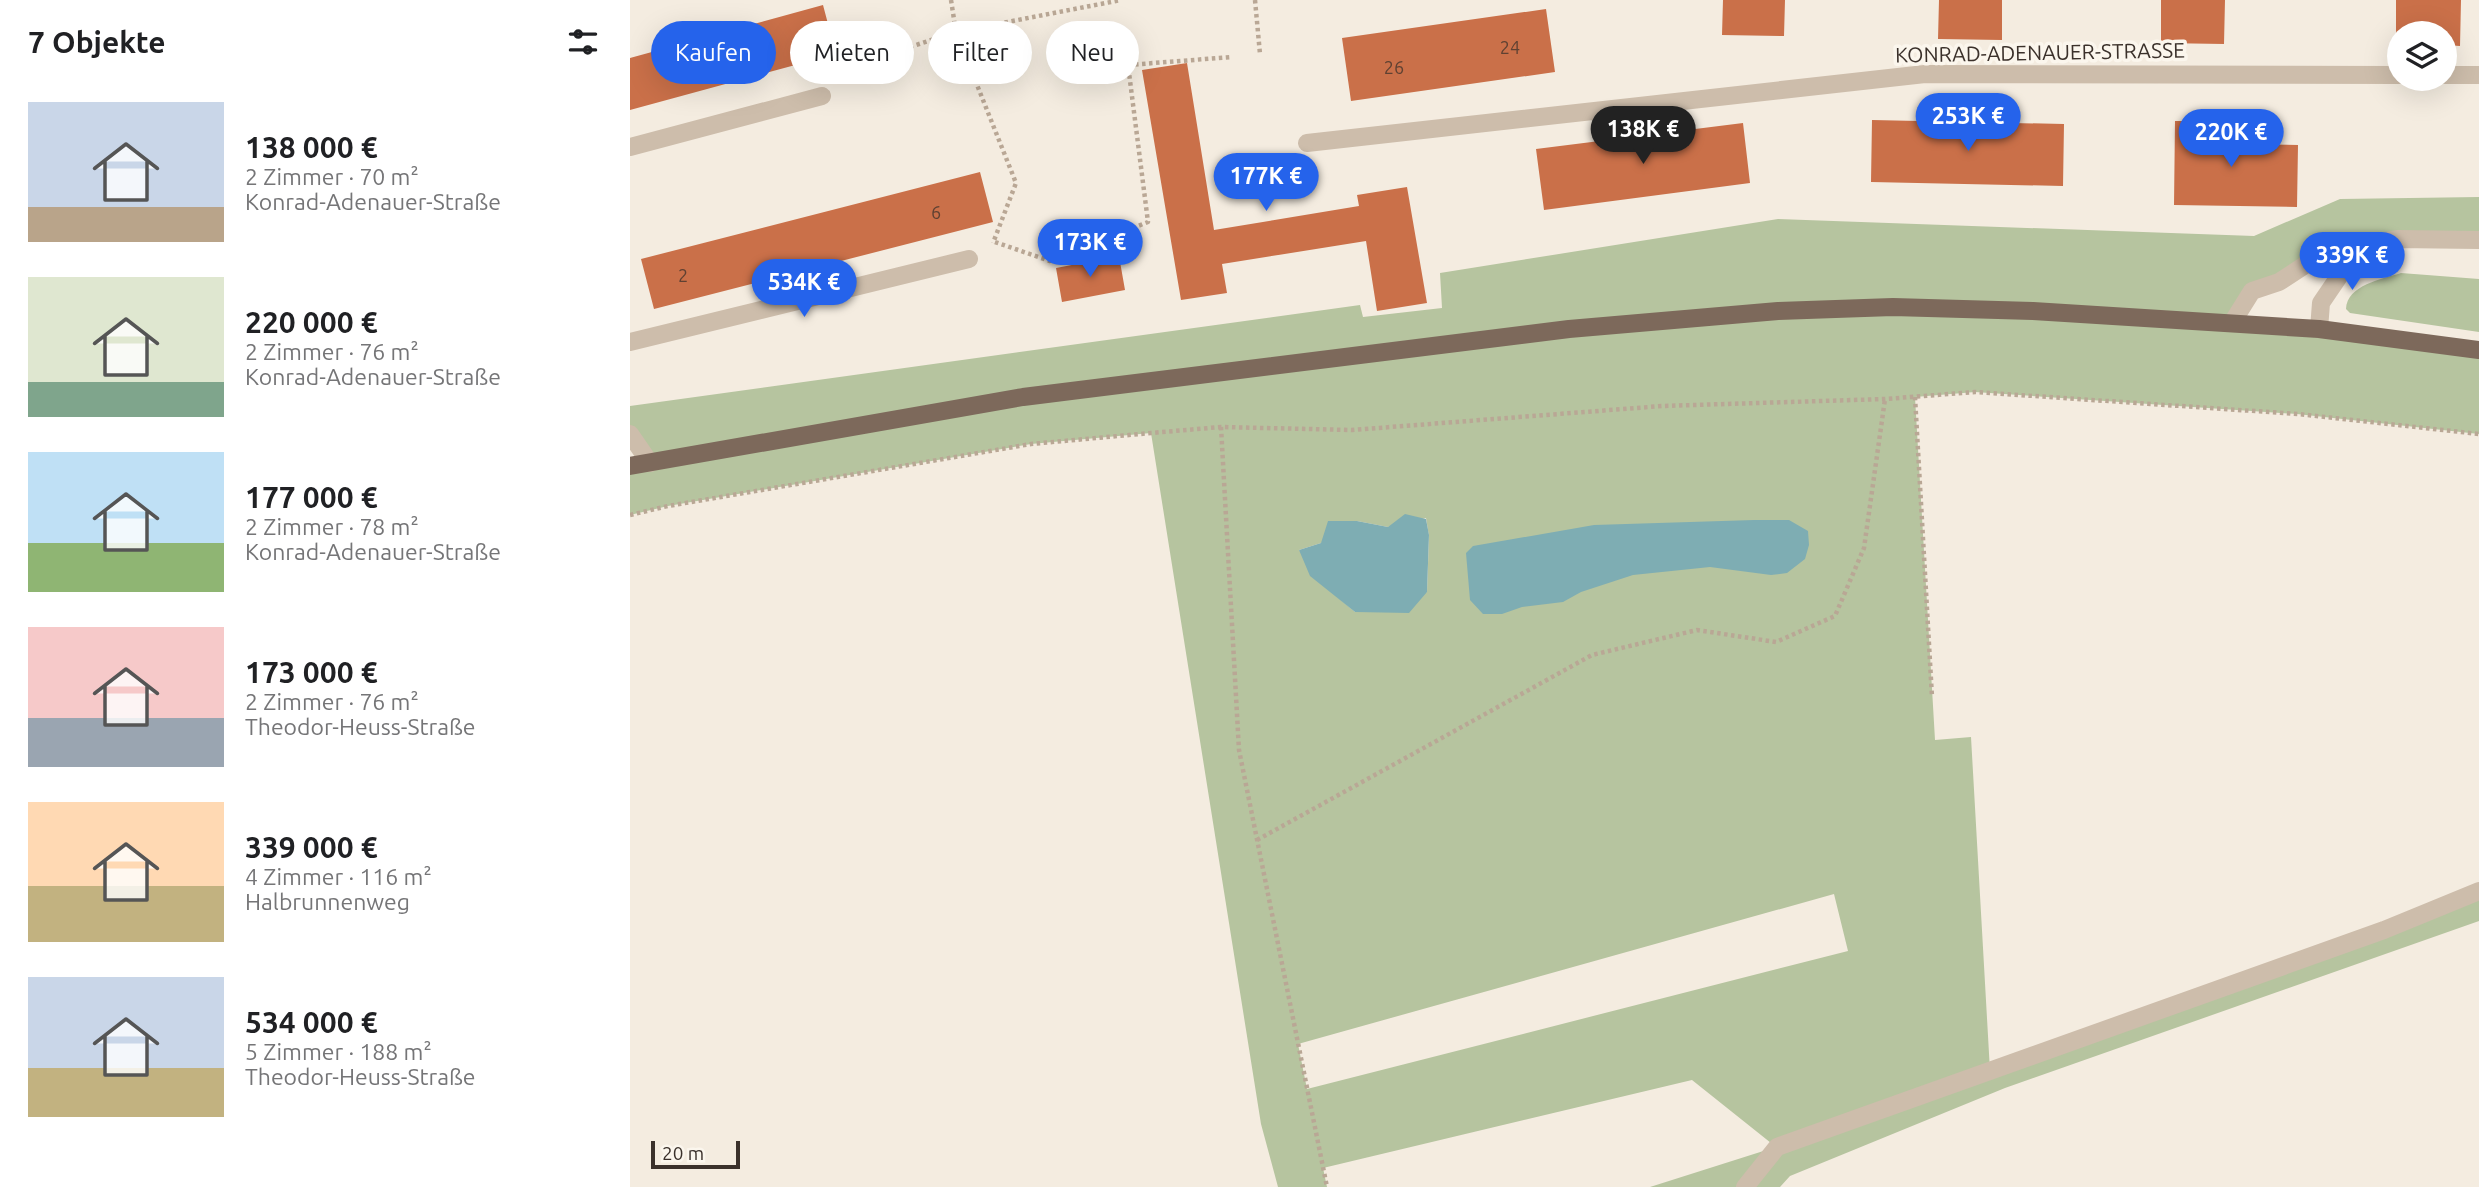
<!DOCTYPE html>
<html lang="de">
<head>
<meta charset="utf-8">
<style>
	:root { --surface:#fff; --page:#f6f6f6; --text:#202124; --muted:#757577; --accent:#2563eb }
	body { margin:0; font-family:Ubuntu,sans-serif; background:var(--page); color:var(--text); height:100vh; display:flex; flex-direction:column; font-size:26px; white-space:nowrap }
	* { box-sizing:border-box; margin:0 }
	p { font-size:23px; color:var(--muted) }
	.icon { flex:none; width:38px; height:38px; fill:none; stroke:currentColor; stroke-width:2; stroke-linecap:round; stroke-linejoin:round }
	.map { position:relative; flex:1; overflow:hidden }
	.sheet { display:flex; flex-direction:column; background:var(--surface); width:630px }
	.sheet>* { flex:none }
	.top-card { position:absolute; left:21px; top:21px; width:665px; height:63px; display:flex; gap:14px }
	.buttons { position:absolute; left:1757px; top:21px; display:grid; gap:14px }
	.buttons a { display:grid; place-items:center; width:70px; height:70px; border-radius:50%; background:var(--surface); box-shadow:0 7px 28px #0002; font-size:35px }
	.scale { position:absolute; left:21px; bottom:18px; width:89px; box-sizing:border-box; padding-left:7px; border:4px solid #3b312b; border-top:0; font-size:19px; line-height:24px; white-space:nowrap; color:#3b312b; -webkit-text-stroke:5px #fbf6ed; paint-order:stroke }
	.price { position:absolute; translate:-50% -60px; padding:0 16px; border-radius:24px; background:var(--accent); color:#fff; font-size:23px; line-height:46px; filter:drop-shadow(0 2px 4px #0008) }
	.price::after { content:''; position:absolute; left:50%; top:42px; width:21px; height:16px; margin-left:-10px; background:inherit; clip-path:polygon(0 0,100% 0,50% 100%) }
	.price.on { background:#222; color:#fff }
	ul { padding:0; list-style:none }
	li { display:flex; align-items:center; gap:21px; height:175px; padding:0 28px }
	li span { display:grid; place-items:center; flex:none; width:196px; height:140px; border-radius:0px; color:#555 }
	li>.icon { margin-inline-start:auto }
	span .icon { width:84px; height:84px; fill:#fffc; stroke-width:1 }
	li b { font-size:30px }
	h2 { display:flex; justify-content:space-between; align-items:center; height:84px; padding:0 28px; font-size:30px }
	.pill { padding:0 24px; border-radius:32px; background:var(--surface); box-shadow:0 7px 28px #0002; font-size:24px; line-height:63px }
	.pill.on { background:var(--accent); color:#fff }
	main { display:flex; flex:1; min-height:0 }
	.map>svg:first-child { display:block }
	.green { fill:#b6c49f; fill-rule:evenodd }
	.water { fill:#7eadb3 }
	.building { fill:#ca7049 }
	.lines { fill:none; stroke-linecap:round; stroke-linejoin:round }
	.path { stroke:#b9a795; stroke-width:4.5; stroke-dasharray:3.5 3.5; stroke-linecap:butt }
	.minor { stroke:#cdbdab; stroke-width:18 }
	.major { stroke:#7d695b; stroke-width:18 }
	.labels { text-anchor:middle; stroke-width:7; stroke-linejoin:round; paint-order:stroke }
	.number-label { font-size:18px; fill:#5f4132 }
	.street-label { font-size:21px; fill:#3b312b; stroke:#fbf6ed }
</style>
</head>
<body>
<main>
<section class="sheet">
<h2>7 Objekte<svg class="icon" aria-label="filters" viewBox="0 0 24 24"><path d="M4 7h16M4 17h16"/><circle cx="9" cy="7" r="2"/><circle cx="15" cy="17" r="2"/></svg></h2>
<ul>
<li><span style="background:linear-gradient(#c9d6e8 75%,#b9a48a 0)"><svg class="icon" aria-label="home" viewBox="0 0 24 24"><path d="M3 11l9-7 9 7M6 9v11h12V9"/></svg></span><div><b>138 000 €</b><p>2 Zimmer · 70 m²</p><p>Konrad-Adenauer-Straße</p></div></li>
<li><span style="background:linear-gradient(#dfe7d0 75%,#7fa58c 0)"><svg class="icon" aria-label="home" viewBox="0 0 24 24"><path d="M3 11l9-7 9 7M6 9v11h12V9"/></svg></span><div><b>220 000 €</b><p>2 Zimmer · 76 m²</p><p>Konrad-Adenauer-Straße</p></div></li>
<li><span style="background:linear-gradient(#bfe0f5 65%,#8fb573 0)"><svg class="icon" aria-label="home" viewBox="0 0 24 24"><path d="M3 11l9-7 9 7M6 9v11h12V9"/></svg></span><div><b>177 000 €</b><p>2 Zimmer · 78 m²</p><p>Konrad-Adenauer-Straße</p></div></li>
<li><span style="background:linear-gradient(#f6c9c9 65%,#9aa5b1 0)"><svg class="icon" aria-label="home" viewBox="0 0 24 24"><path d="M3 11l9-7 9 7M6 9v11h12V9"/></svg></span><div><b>173 000 €</b><p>2 Zimmer · 76 m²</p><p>Theodor-Heuss-Straße</p></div></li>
<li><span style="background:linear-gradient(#ffd9b3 60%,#c2b280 0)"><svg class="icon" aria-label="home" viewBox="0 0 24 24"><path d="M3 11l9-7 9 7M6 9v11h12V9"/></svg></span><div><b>339 000 €</b><p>4 Zimmer · 116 m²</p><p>Halbrunnenweg</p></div></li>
<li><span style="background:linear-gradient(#c9d6e8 65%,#c2b280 0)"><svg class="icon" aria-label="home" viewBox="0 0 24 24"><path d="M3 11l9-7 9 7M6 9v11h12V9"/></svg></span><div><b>534 000 €</b><p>5 Zimmer · 188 m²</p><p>Theodor-Heuss-Straße</p></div></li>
</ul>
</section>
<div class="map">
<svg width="1849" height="1187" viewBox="0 0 1849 1187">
	<rect width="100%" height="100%" fill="#f4ece0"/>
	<!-- green -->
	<path class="green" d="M1849,197V240L1745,241L1622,291L1603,322L1849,350V434L1667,414L1345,392L1285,397L1305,740L1341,737L1360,1071L1849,891V921L1375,1088L1160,1176L1150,1187H1020L1146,1147L1062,1080L693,1168L697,1187H648L631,1124L521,433L401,444L38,506L0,515V466L19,463L0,434V406L730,305L733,317L812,308L810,273L1148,219L1624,236L1710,199ZM796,518L799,536L797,592L725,612L705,595L669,550L691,543L727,521L758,527ZM1204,894L1218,951L677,1089L668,1044Z
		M1771,273L1849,279V332L1720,313L1716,309C1717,285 1752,279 1771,273Z"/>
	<!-- water -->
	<path class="water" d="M775,514L796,519L799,535L797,592L779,613L725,612L680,576L669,550L691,543L698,521H727L758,527Z
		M1124,520H1159L1178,531L1179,545L1175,559L1157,573L1141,575L1080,567L1003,575L951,592L933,602L892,607L872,614H853L840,600L836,553L843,546L964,525Z"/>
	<!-- building -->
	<path class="building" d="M1093,0H1155L1154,36L1092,35Z
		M1309,0H1372V40L1308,39Z
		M1531,0H1595L1594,44L1531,43Z
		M1766,0H1831L1830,46L1815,45V33H1769V45H1766Z
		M193,5L206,54L0,110V58Z
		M916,9L925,72L721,101L712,38Z
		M557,63L584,230L729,206L727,195L777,187L797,303L747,311L736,241L592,264L597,293L551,300L512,70Z
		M1242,120L1434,124L1433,186L1241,182Z
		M1545,121H1597V144L1668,145L1667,207L1544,205Z
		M1113,123L1120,183L914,210L906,149Z
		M350,172L363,222L24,309L11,259Z
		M489,256L495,290L432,302L426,268Z"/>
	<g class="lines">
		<!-- path -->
		<path class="path" d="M321,0L326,32L386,183L363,243
			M625,0L630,54
			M200,73L326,32L491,0
			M365,242L420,261L518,222L498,65L602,57
			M1285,397L1302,697
			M591,427L609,750L697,1187
			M0,515L38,506L401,444L521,433L591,427L722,430L1032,406L1255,399L1345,392L1668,414L1849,434
			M627,840L962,655L1067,630L1146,642L1205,616L1234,548L1255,399"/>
		<!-- minor -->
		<path class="minor" d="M1815,75H1849
			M677,143L1295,74L1769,75
			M0,147L192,96
			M1602,323L1622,291L1649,282L1695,252L1767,239L1849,240
			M1689,329L1691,303L1729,247
			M0,342L339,259
			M0,434L20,463
			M1115,1187L1147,1147L1754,930L1849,891"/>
		<!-- major -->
		<path class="major" d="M0,466L393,397L939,329L1148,311L1263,307L1403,311L1689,329L1849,350"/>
	</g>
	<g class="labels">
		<!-- number labels -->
		<g class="number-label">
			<text x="880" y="54">24</text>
			<text x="764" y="74">26</text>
			<text x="306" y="219">6</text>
			<text x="53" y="282">2</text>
		</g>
		<!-- street labels -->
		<g class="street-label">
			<text transform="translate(1410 53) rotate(-1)" y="7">KONRAD-ADENAUER-STRASSE</text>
		</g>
	</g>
</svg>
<div class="buttons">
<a><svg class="icon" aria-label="layers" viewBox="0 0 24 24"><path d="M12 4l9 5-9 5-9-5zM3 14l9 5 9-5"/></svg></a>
</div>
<div class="scale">20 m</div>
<b class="price" style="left:1338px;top:153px">253K €</b>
<b class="price on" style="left:1013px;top:166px">138K €</b>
<b class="price" style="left:1601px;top:169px">220K €</b>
<b class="price" style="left:636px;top:213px">177K €</b>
<b class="price" style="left:460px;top:279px">173K €</b>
<b class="price" style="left:1722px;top:292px">339K €</b>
<b class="price" style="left:174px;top:319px">534K €</b>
<div class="top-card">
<a class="pill on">Kaufen</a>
<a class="pill">Mieten</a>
<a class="pill">Filter</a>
<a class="pill">Neu</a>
</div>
</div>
</main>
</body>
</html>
